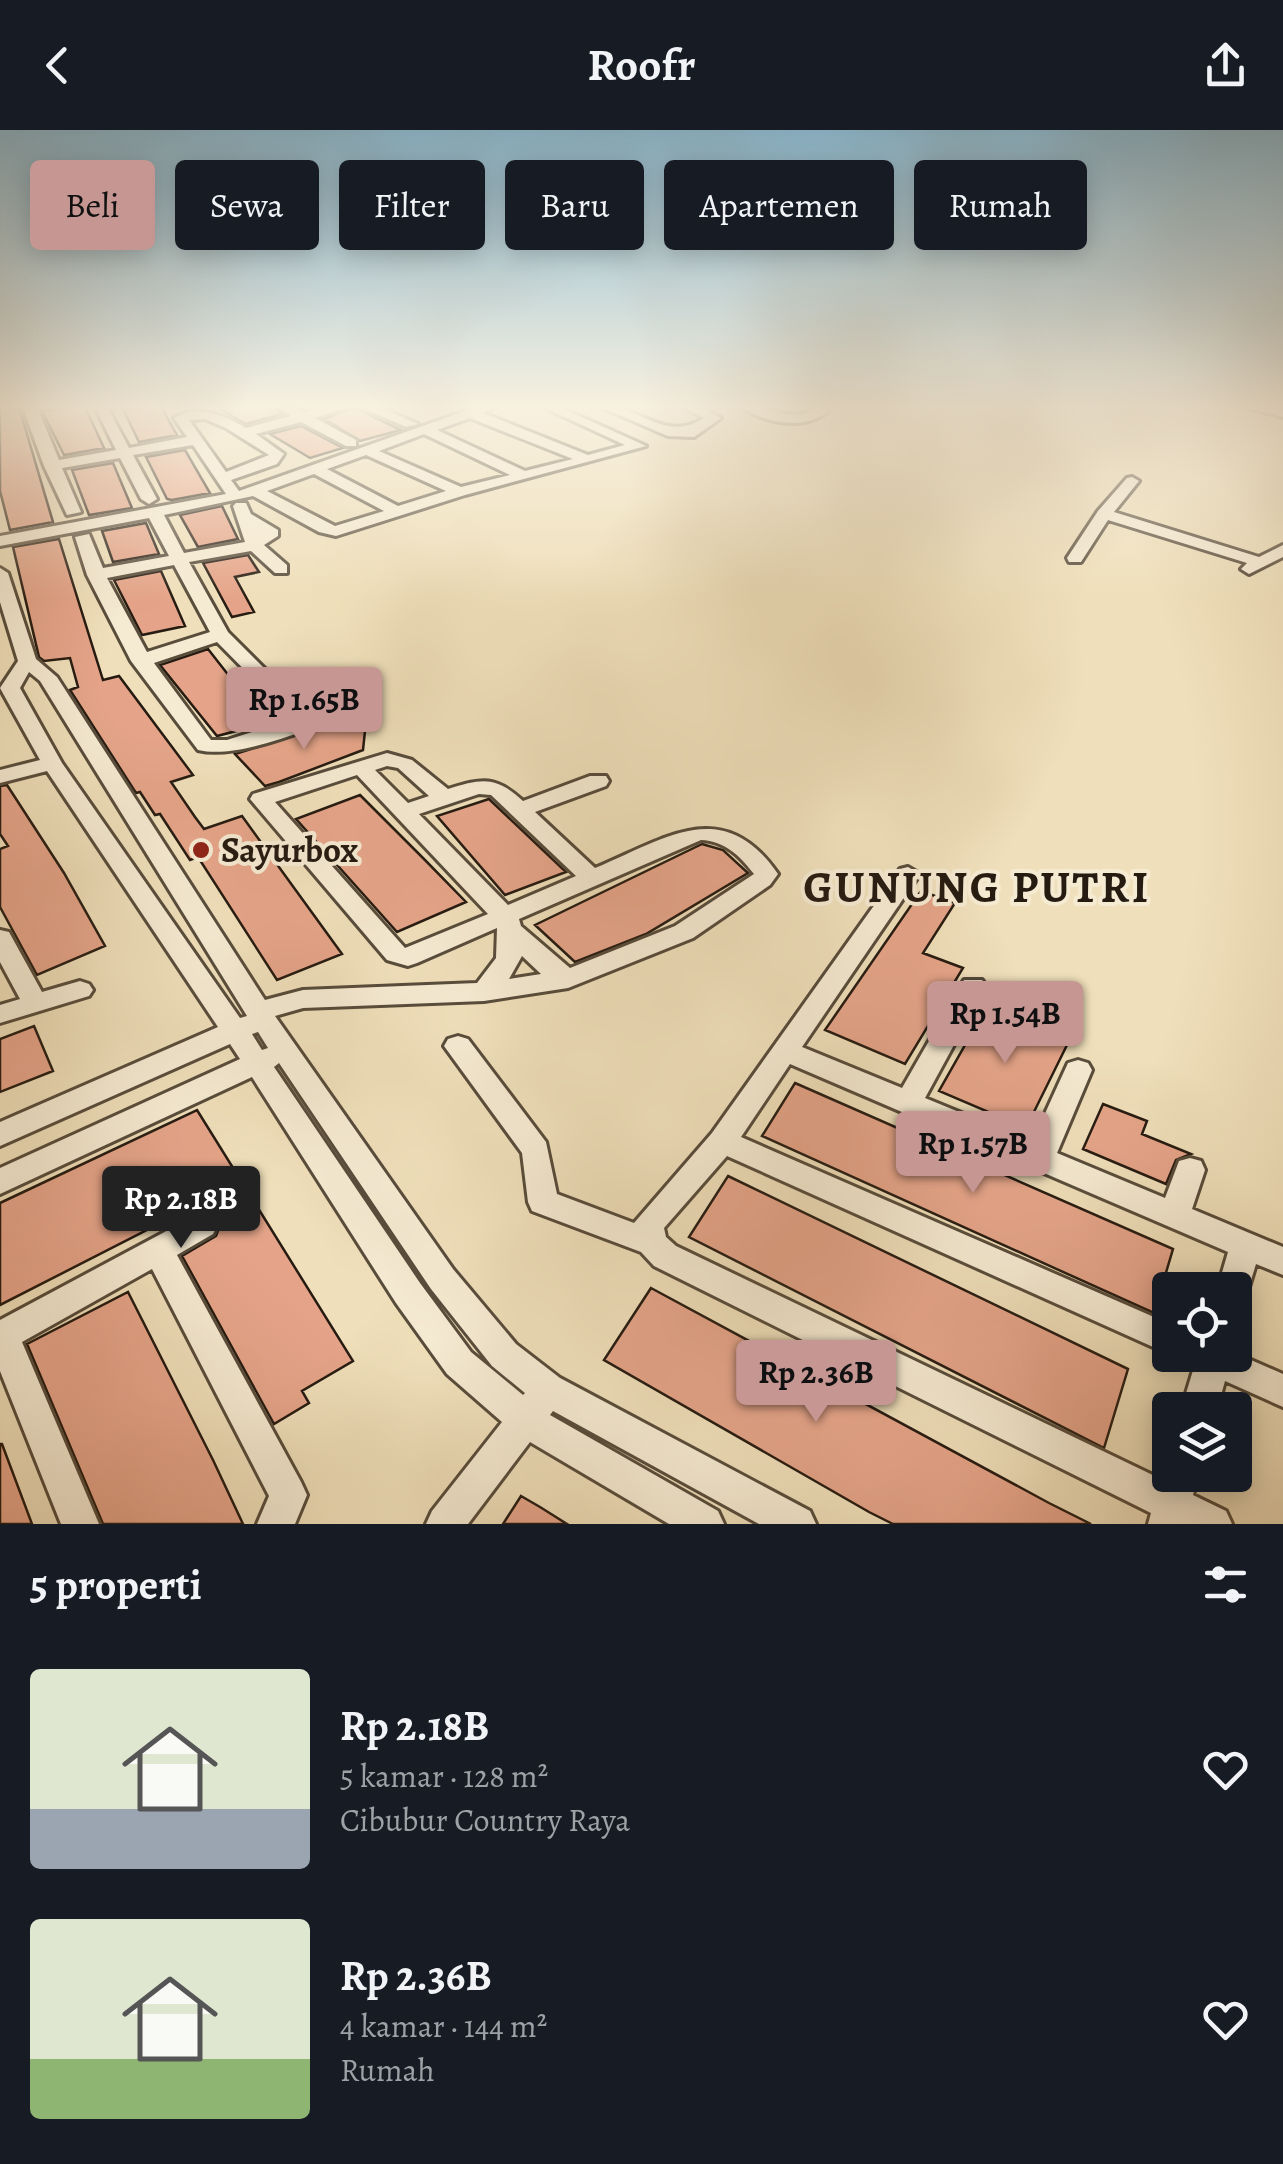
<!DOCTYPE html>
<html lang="id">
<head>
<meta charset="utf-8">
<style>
	:root { --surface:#171b24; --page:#242831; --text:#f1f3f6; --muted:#9ea1a6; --accent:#c59692 }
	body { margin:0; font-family:Alegreya,serif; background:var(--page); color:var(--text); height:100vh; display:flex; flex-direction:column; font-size:38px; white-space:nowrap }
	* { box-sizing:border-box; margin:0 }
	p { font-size:32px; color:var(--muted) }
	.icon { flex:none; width:55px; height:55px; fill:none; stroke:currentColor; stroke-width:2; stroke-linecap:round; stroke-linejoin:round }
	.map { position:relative; height:1394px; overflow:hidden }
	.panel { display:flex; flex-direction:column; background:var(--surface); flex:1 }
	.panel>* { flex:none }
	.hud { position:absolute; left:30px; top:30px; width:1225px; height:90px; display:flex; gap:20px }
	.controls { position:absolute; left:1152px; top:1142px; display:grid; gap:20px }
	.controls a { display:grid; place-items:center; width:100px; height:100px; border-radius:10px; background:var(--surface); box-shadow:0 5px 25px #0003; font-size:50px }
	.price { position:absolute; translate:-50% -85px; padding:0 22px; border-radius:10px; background:var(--accent); color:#111; font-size:32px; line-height:65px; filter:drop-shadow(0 2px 5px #0008) }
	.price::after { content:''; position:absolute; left:50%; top:60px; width:30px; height:22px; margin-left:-15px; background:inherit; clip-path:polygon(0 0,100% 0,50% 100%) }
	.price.on { background:#222; color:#fff }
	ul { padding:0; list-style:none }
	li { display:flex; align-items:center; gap:30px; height:250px; padding:0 30px }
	li span { display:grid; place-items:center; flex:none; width:280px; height:200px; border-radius:10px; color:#555 }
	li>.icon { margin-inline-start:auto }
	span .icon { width:120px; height:120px; fill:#fffc; stroke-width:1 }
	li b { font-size:42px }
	h2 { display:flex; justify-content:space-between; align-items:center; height:120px; padding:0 30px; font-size:42px }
	.tag { padding:0 35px; border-radius:10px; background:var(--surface); box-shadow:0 5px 25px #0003; font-size:35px; line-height:90px }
	.tag.on { background:var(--accent); color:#111 }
	header { display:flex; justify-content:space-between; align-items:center; height:130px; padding:0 30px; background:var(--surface); font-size:45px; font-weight:700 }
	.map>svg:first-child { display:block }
	.building { fill:#e5a489; stroke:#261b11; stroke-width:2.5 }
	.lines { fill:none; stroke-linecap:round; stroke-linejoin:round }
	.minor-casing { stroke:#584c3b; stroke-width:6 }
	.minor { fill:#f5ead2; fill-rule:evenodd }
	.poi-dot { fill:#8f2418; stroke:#f5ead2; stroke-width:4 }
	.labels { text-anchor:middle; stroke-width:8; stroke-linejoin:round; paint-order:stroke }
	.poi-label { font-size:35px; font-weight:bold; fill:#261b11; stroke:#f5ead2; text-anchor:start }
	.district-label { font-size:45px; font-weight:bold; letter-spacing:2.5px; fill:#261b11; stroke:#f5ead2 }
</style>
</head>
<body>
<header><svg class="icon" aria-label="back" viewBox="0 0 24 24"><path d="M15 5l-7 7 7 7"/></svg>Roofr<svg class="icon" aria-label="share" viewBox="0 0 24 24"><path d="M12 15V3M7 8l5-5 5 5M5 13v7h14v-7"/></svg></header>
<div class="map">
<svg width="1283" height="1394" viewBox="0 0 1283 1394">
	<rect width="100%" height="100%" fill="#efdfba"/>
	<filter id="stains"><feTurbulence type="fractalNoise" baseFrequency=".002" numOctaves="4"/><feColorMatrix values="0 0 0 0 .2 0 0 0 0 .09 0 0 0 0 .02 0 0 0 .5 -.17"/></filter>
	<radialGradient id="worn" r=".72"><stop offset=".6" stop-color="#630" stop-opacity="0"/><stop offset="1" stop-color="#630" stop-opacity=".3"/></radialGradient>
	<!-- building -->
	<path class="building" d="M0,275H16L21,284L53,392L10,400L0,361Z
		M84,275L104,318L64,325L42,281Z
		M121,275H160L177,305L139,312Z
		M213,275H272L282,284L246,294Z
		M355,277V278L401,300L360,311L324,289Z
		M301,296L343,318L310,328L270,304Z
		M185,320L210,363L172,370L167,369L146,327Z
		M113,333L132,378L89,385L72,340Z
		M222,376L238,409L198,417L180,385Z
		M146,393L159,424L113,432L102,401Z
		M59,409L103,550L119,546L193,645L171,652L195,687L204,699L242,686L342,824L277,850L198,727L190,730L160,684L155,685L140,662L136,663L70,560L78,557L70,528L44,531L39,527L13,417Z
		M248,425L259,442L235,447L254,482L232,487L203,433Z
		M161,441L185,496L142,505L114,450Z
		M208,519L226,542L271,592L217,606L160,535Z
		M351,588L365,601L363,620L279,652L265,656L235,624Z
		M7,655L64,743L105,816L37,845L0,777V719L8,716L0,704V656Z
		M360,665L424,729L466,772L397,802L296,689Z
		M489,669L566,742L505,765L437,686Z
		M702,714L723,720L748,743L646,804L575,832L535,795Z
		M921,761L955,773L923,823L963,838L905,934L825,900Z
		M990,871L1029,886L1031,899L1068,913L1026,998L939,961Z
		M34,896L53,941L0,962V909Z
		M795,953L1173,1119L1154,1183L762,1006Z
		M1103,974L1147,991L1142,1004L1191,1024L1176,1030L1166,1054L1083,1019Z
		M197,980L353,1231L302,1261L309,1273L274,1294L182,1126L216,1106L221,1093L214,1082L199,1080L196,1075L0,1175V1073Z
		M728,1046L1128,1239L1104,1318L689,1107Z
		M651,1158L1049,1373L1091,1394H893L869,1382L604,1230Z
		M128,1162L213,1330L243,1394H103L27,1214Z
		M0,1314H2L32,1394H0Z
		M521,1366L540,1377L567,1394H503Z"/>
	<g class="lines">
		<defs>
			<path id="minor" d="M22,275H36L59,330L116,320L94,275H106L129,318L187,307L174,288C198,274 224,285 246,298L291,286L275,275H290L304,282L333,275H352L315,288L356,310V316H346L301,292L256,304L284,324L277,334L231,350L239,361L482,275H499L483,283L588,325L625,315L539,275H555L646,316L465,365L336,406L319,402L253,366L164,385L184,423L245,412L233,376L236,373H246L251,384L278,400V406L264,415L287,435V443H275L251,421L189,432L228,502L310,584L346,573L356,579L353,583C311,597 240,630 198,620L131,531L87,445L75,407L89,404L103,438L169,426L149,388L0,416V406L226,364L193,315L133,325L157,369L149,374L141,369L120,328L62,338L81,382L67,385L44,336ZM470,288L573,329L525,341L437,300ZM205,289L226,298L269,325L226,342L189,290ZM424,304L510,345L461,357L379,321ZM366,325L446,361L398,376L327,339ZM314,344L384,381L335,396L267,361ZM174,435L210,502L147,522L107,448ZM217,512L293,589L227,610H211L154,533Z
				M357,275H375L418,294L406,297Z
				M596,275C639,273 663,314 704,288L680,275H696L721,288L694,307L668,306Z
				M738,275C765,274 789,294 815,279L812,275H825L830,280C804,302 764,293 738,275Z
				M1246,275L1283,279V287L1248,278Z
				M1132,347L1139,351L1114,382L1259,427L1283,415V427L1249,444L1241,439L1247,433L1108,390L1081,432H1069L1067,428L1098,381L1127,348Z
				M0,438L8,443L36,529L57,547L265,870L303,860L477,853L496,828L497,798L417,833L408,836L387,830L250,669L253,664L387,623L412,630L448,659C483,648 496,646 523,671L590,646H606L609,651L606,656L535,682L595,738C665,709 723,664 778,744L770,755L693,808L568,858L484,871L303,878L275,886L453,1139L516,1214L560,1248L810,1381L816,1394H759L553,1281L550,1285L718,1381L724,1394H669L530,1312L468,1394H426L432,1381L502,1292L447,1244L396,1173L252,947L0,1064V1038L240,929L230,914L0,1016V992L218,897L47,641L0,653V640L40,630L0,558L18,531L0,472ZM29,542L40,551L247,886L240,888L62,633L20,558ZM387,636L398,638L429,666L408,673L375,640ZM357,645L488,784L405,818L275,672ZM479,664L491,665L576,746L508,775L419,684ZM701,710C725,711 740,726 754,744L675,796L570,838L521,796L519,789ZM522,826L541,844L509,849ZM258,902L268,918L262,920L252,904ZM279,933L431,1159L492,1236L525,1263L523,1265L471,1222L420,1153L274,937Z
				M908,737L920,744L802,917L902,958L964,850H982L986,856L925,968L1032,1012L1068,933L1078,930L1088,933L1092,940L1057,1023L1165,1068L1179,1031L1190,1028L1201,1031L1205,1040L1192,1079L1283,1117V1145L1256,1134L1245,1170L1235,1174V1160H1217L1228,1122L790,934L741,1007L1170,1194L1171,1225L727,1026L664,1098L666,1107L676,1116L1161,1349L1170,1331V1345H1198L1193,1365L1226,1381L1232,1394H1148L1151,1383L654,1136L641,1122L532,1081L528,1072L522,1023L444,916L448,909L458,906L468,909L546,1012L557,1064L634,1093L712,1003L900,739Z
				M0,800L9,802L42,862L80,851L89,854L93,860L89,866L0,893V875L20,869L0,832Z
				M202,1082L213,1086L218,1095L213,1104L177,1125L301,1352L307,1365L295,1394H257L269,1366L152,1139L22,1212L99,1394H61L0,1241V1190Z
				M1235,1223L1283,1244V1277L1225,1251L1217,1280H1181L1194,1237L1186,1225Z"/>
		</defs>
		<!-- minor casing -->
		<use href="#minor" class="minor-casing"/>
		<!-- minor -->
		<use href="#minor" class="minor"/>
	</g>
	<!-- sky -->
	<linearGradient id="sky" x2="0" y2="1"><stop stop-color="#89b8d1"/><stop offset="0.59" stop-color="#f8f1e0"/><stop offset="1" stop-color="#f8f1e0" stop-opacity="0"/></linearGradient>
	<rect width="1283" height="470" fill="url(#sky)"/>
	<!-- markers -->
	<circle class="poi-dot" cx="201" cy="720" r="10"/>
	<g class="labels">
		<!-- poi labels -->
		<g class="poi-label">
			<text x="221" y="732">Sayurbox</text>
		</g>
		<!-- district labels -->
		<g class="district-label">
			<text x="977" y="772">GUNUNG PUTRI</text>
		</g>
	</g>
	<rect width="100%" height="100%" filter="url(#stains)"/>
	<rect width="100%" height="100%" fill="url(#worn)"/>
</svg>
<div class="controls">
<a><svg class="icon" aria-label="locate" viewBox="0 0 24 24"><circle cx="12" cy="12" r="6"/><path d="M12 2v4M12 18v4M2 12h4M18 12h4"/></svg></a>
<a><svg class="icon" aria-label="layers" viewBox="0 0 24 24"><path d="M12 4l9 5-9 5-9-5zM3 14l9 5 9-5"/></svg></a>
</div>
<b class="price" style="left:304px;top:622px">Rp 1.65B</b>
<b class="price" style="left:1005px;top:936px">Rp 1.54B</b>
<b class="price" style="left:973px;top:1066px">Rp 1.57B</b>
<b class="price on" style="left:181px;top:1121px">Rp 2.18B</b>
<b class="price" style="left:816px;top:1295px">Rp 2.36B</b>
<div class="hud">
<a class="tag on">Beli</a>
<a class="tag">Sewa</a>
<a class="tag">Filter</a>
<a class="tag">Baru</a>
<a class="tag">Apartemen</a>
<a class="tag">Rumah</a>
</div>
</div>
<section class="panel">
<h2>5 properti<svg class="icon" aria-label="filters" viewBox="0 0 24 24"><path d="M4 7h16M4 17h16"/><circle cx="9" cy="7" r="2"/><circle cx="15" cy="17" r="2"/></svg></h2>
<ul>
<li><span style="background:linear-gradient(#dfe7d0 70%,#9aa5b1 0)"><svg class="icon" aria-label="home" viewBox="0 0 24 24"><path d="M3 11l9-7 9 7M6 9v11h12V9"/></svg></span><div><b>Rp 2.18B</b><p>5 kamar · 128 m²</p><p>Cibubur Country Raya</p></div><svg class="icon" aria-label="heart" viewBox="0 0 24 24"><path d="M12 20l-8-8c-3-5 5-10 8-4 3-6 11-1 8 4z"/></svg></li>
<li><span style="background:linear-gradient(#dfe7d0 70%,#8fb573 0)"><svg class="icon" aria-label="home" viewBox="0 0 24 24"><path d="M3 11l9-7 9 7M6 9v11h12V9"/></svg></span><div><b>Rp 2.36B</b><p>4 kamar · 144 m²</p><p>Rumah</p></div><svg class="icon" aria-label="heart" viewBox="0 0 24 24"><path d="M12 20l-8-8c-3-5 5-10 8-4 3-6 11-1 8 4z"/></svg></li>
</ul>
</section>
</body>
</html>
